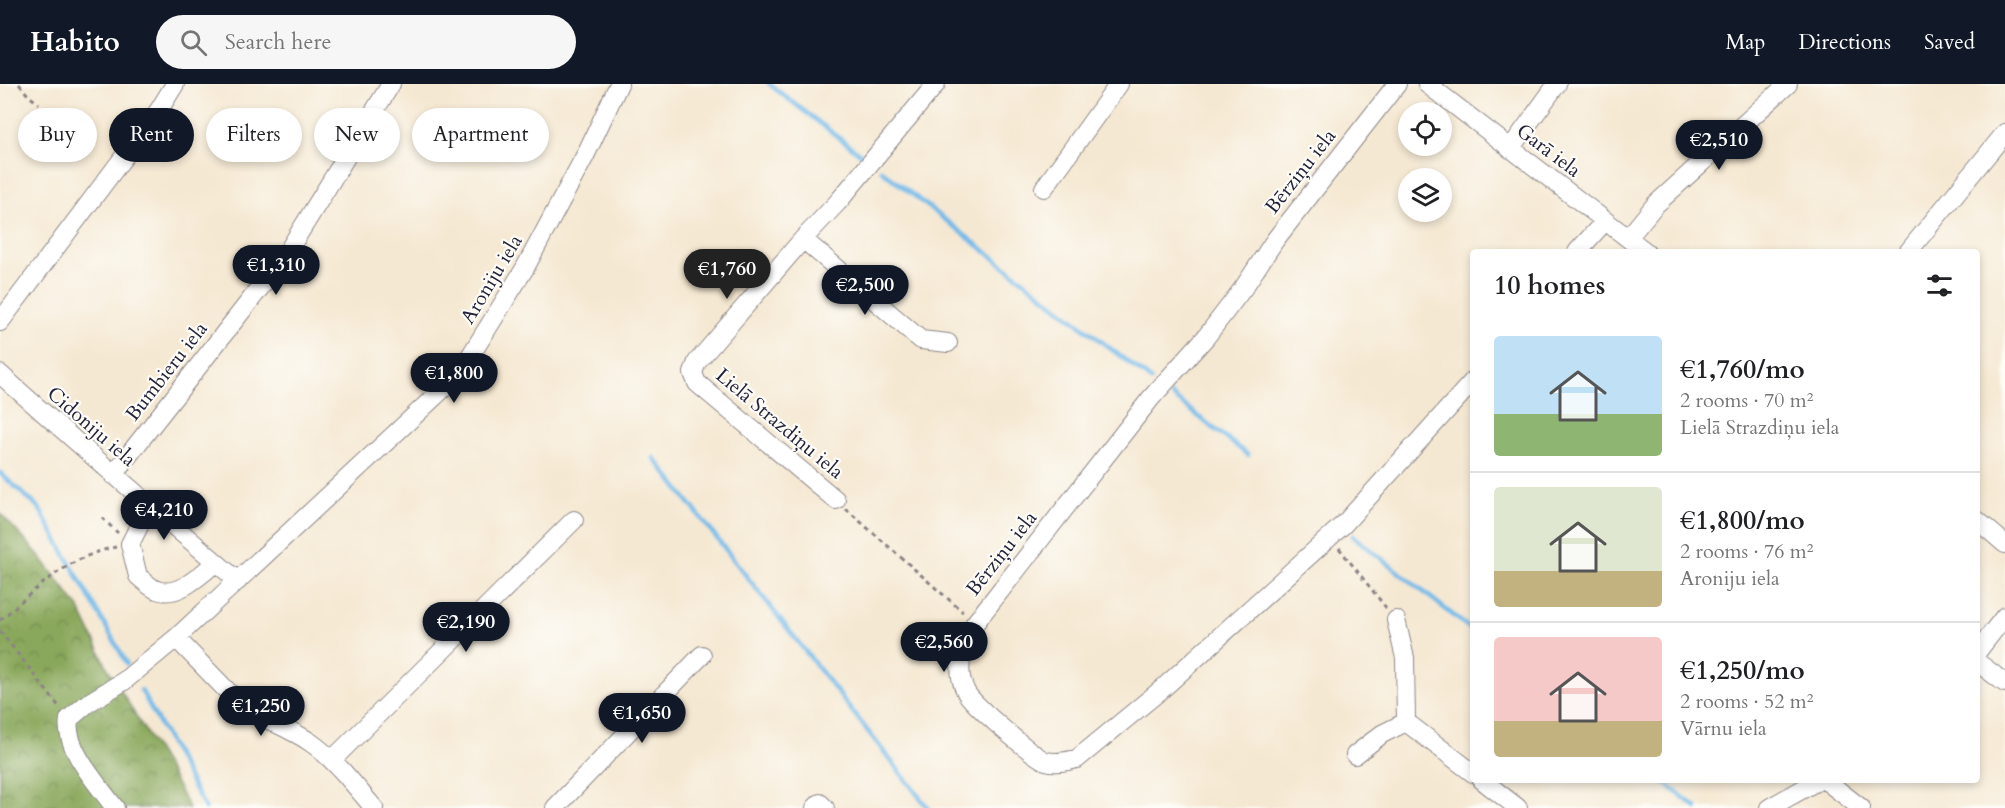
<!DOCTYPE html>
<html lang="en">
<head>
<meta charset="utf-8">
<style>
	:root { --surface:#fff; --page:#f6f6f6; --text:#202124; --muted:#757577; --line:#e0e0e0; --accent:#111827 }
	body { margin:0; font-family:Cardo,serif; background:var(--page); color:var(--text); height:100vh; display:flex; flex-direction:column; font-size:22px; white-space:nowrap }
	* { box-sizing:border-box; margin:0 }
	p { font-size:20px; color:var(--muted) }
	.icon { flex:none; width:33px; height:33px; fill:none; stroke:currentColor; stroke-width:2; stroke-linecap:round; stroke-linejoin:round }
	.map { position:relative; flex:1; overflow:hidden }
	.panel { position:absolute; left:1470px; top:165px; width:510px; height:534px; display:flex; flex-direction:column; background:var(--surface); border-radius:6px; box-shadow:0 3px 9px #0003 }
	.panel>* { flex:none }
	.top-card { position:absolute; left:18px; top:24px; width:570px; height:54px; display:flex; gap:12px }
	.controls { position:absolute; left:1398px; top:18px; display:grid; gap:12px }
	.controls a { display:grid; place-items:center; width:54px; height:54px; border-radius:50%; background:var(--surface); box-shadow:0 3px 9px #0003; font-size:30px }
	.price { position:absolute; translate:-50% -51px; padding:0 14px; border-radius:21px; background:var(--accent); color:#fff; font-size:20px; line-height:39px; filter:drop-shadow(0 2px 3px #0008) }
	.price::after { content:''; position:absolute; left:50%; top:36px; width:18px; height:14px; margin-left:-9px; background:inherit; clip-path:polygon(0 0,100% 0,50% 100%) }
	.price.selected { background:#222; color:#fff }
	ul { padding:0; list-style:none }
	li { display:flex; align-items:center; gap:18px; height:150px; padding:0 24px }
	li+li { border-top:2px solid var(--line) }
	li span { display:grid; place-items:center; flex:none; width:168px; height:120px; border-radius:6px; color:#555 }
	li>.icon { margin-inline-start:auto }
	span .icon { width:72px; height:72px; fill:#fffc; stroke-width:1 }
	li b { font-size:26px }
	h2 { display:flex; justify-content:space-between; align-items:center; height:72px; padding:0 24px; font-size:26px }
	.chip { padding:0 21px; border-radius:27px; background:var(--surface); box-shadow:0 3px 9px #0003; font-size:21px; line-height:54px }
	.chip.selected { background:var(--accent); color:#fff }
	header { display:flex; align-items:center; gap:36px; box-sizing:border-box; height:84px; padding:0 30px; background:var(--accent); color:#fff }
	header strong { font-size:28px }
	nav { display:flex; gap:33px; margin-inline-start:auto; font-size:21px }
	.search { width:420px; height:54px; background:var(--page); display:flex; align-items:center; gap:15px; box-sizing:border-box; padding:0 21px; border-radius:33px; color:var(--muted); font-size:22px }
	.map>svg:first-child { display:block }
	.forest { fill:url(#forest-crowns); stroke:#56654b; stroke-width:1.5 }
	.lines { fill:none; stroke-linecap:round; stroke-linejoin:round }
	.stream { stroke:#71b9e9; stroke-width:4.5 }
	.minor-casing { stroke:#8c8586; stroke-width:20 }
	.path { stroke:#8c8586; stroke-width:3; stroke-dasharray:4.5 4.5; stroke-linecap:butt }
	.minor { stroke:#fff; stroke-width:18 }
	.labels { text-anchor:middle; stroke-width:4.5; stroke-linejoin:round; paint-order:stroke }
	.street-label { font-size:20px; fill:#22223b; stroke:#fdfcf7 }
</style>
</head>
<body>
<header>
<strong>Habito</strong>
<div class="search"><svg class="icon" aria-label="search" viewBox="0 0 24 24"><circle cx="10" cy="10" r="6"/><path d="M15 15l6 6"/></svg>Search here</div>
<nav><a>Map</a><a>Directions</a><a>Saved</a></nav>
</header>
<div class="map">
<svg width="2005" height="724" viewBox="0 0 2005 724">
	<defs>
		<pattern id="forest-crowns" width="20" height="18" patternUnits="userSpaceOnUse" patternTransform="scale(1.5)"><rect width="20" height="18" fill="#8aa85b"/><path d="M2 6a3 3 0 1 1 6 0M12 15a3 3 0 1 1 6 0" fill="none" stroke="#70884c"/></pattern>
	</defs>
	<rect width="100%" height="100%" fill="#fdfcf7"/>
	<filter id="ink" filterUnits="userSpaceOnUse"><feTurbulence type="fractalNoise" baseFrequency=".0167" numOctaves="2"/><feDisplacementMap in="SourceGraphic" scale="12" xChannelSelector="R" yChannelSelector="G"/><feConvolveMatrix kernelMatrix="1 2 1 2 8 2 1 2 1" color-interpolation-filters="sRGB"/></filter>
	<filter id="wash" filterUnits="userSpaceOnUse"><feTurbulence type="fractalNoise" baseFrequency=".008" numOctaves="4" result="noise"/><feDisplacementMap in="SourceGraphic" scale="24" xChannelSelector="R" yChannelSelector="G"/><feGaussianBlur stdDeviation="1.35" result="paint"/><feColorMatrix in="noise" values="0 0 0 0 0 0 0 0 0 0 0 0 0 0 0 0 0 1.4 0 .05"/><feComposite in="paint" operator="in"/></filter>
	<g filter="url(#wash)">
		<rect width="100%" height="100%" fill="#f5e8d2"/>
		<!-- forest -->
		<path class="forest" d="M0,429L38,470L79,524L108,585L171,690L189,724H0Z"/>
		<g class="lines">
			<!-- stream -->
			<path class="stream" d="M769,0L864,73
				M881,86L1151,296
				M1171,311L1248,371
				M654,374L928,724
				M0,389L39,424L127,580
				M1353,452L1473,547
				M141,606L205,724
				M1661,696L1697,724"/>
		</g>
	</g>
	<g filter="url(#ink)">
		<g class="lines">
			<defs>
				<path id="minor" d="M1397,0L1275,156L1244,203L1206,253L1151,314L975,539C963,559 954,585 966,608C972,620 1035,674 1046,677C1057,680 1067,677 1077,675L1162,605L1344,440L1473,297
					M1427,0L1646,168
					M1510,65L1557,0
					M1044,104L1119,0
					M1628,154L1655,121L1788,0
					M803,155L921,256L948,259
					M1577,168L1605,137
					M1908,168L2005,49
					M0,238L159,26L175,0
					M0,290C78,360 158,429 238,497
					M113,391L285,172L391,0
					M836,416L697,299L693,289L697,278L803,155L838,118L936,0
					M154,424L140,440L130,460L138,492C144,497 151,504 157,506C178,514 202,490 216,478
					M1977,436L2005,460
					M1396,536L1405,574L1406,638
					M176,554L240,620C262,635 288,643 310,658C335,675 354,701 374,724
					M1977,568L2005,532
					M1977,578L2005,599
					M1355,671L1382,650L1406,638L1473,689
					M332,676L574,436
					M1482,696L1518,724
					M1825,696L1861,724
					M115,724C98,700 64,665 69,635L88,619L124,597L176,554L459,290L525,184L585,72L619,0
					M555,724L702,571
					M815,724L820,719L825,724
					M1769,724L1819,696"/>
			</defs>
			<!-- minor casing -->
			<use href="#minor" class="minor-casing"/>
			<!-- path -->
			<path class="path" d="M19,0L28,11L39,20
				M846,425L963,528
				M102,434L118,449
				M1339,464L1387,525
				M0,536C36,505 67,473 116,463
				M0,547L60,624"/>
			<!-- minor -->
			<use href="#minor" class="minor"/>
		</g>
	</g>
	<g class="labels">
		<!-- street labels -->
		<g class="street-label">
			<text transform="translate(1549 66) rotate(37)" y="7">Garā iela</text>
			<text transform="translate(1300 87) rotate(-52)" y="7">Bērziņu iela</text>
			<text transform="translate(491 195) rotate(-59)" y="7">Aroniju iela</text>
			<text transform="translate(166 287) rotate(-52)" y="7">Bumbieru iela</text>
			<text transform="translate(780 339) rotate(40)" y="7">Lielā Strazdiņu iela</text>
			<text transform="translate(92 342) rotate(41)" y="7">Cidoniju iela</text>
			<text transform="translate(1001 469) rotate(-52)" y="7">Bērziņu iela</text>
		</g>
	</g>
</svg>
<div class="controls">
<a><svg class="icon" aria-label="locate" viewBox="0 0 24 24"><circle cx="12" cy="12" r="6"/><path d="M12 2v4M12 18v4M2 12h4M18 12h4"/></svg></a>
<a><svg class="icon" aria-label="layers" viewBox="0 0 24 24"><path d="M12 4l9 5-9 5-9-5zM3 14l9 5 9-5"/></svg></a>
</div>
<b class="price" style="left:1719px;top:87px">€2,510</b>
<b class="price" style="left:276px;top:212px">€1,310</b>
<b class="price selected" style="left:727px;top:216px">€1,760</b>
<b class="price" style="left:865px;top:232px">€2,500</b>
<b class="price" style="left:454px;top:320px">€1,800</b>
<b class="price" style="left:164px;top:457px">€4,210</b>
<b class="price" style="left:466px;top:569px">€2,190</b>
<b class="price" style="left:944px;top:589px">€2,560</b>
<b class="price" style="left:261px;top:653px">€1,250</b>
<b class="price" style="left:642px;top:660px">€1,650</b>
<div class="top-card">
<a class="chip">Buy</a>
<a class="chip selected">Rent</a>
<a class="chip">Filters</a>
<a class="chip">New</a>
<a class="chip">Apartment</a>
</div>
<section class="panel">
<h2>10 homes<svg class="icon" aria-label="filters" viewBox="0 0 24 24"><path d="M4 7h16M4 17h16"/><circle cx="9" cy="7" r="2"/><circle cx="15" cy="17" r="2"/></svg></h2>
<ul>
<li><span style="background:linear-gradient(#bfe0f5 65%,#8fb573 0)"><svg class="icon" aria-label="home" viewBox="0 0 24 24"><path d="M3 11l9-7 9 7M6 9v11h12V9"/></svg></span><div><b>€1,760/mo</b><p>2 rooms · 70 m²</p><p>Lielā Strazdiņu iela</p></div></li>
<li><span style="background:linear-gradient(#dfe7d0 70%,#c2b280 0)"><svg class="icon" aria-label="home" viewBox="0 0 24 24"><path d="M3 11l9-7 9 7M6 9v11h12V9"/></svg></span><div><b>€1,800/mo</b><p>2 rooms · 76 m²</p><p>Aroniju iela</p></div></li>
<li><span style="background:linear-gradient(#f6c9c9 70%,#c2b280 0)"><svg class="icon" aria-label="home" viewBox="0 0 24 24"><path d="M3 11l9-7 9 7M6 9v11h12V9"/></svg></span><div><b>€1,250/mo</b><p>2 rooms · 52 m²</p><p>Vārnu iela</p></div></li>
</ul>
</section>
</div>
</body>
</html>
